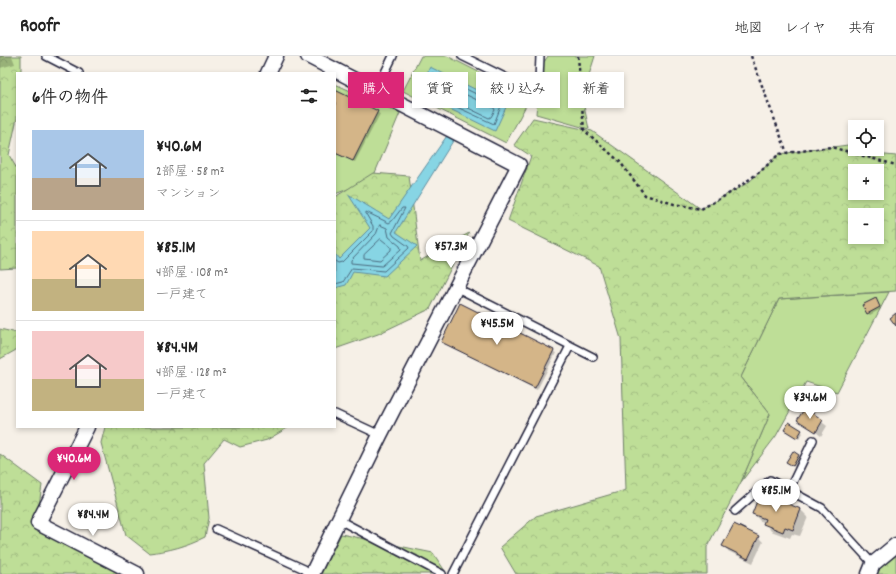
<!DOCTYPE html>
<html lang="ja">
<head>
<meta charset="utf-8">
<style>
	:root { --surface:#fff; --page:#f2f2f2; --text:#222; --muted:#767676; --line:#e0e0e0; --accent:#db2777 }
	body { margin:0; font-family:Dekko,"Klee One",sans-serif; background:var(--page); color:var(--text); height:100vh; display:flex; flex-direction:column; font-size:15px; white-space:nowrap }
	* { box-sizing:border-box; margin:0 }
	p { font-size:13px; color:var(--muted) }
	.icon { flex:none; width:22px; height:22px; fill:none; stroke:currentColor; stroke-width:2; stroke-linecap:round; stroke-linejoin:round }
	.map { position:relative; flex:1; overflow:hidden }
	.details { position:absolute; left:16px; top:16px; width:320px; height:356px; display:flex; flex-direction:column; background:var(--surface); border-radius:0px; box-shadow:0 2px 6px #0003 }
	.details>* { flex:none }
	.banner { position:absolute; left:348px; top:16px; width:380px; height:36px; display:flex; gap:8px }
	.buttons { position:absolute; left:848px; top:64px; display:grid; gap:8px }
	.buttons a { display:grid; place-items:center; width:36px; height:36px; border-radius:0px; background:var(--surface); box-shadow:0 2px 6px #0003; font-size:20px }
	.price { position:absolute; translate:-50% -34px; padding:0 9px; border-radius:14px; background:#fff; color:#222; font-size:13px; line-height:26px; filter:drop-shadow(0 1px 2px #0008) }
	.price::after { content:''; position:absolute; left:50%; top:24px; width:12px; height:9px; margin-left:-6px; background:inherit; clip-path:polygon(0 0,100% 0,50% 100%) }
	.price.selected { background:var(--accent); color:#fff }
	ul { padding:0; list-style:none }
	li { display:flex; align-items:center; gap:12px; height:100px; padding:0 16px }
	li+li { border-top:1px solid var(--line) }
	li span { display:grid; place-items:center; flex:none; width:112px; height:80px; border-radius:0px; color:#555 }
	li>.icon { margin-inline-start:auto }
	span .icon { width:48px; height:48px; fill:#fffc; stroke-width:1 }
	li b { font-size:17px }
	h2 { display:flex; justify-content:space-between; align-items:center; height:48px; padding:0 16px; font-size:17px }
	.pill { padding:0 14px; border-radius:0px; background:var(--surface); box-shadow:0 2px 6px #0003; font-size:14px; line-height:36px }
	.pill.selected { background:var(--accent); color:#fff }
	header { display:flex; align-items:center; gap:24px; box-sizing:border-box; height:56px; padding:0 20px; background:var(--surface); border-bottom:1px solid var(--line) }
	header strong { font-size:19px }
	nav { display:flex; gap:22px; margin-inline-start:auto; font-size:14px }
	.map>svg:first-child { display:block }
	.grass { fill:#bede97; stroke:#708069 }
	.forest { fill:url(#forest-crowns); stroke:#708069; fill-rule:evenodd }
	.water { fill:#87d5e4; stroke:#5f8da0 }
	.shadow { fill:#0003 }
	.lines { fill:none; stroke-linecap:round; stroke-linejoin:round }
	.shore { stroke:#4a6a7f; stroke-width:1 }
	.building { fill:#d4b588; stroke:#22223b }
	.lane-casing { stroke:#22223b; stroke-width:10 }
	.street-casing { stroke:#22223b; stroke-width:17 }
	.path { stroke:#22223b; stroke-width:2.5; stroke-dasharray:3 3; stroke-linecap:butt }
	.lane { stroke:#fff; stroke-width:7 }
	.street { stroke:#fff; stroke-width:14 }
</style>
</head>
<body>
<header>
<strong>Roofr</strong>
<nav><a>地図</a><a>レイヤ</a><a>共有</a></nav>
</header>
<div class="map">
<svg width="896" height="518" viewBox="0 0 896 518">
	<defs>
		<pattern id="forest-crowns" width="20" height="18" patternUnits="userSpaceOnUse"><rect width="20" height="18" fill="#bede97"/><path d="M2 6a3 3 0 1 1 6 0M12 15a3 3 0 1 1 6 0" fill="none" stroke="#a3be83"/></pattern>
	</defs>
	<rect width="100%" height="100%" fill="#f6f0e7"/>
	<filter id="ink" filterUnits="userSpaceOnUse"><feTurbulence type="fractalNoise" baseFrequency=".025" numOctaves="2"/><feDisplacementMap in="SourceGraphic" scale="8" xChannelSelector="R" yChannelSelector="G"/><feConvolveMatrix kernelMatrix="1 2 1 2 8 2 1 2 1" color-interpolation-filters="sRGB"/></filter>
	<g filter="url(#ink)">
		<!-- grass -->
		<path class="grass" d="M421,0H447L530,42L506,87L403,35Z
			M548,0H595L582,41L589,73L536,58L540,12Z
			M335,28L400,57L372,124L335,138Z
			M889,236L837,336L806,326L776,380L741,426L770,358L741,321L779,243Z"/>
		<!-- forest -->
		<path class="forest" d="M0,0H21V17H17V62L9,99L17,113V212L0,213Z
			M533,62L592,75L701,153L749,126L779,98L848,89L875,98L896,100V235L779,243L741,321L770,358L741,426L707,491V518H516L500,491L536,460L626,434L621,283L599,210L508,165L531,100L514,89ZM855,115H877V137H855ZM855,159H877V181H855Z
			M373,117L409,120L420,205L469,177L430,253L378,278L335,293V141Z
			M0,273L17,277L16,294L0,303Z
			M105,371H289L267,384L240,391L224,383L204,407L209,462L205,481C187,490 169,495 149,497L126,479L101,387Z
			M0,398L42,429L36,470L130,518H0Z
			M341,478L433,497L447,518H321Z
			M896,489V518H869Z"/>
		<!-- water -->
		<path class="water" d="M430,11L507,49L495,75L417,37Z
			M451,74L458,77L396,176L417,190L385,220L353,216L346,229L335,232V198L339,203L370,172L348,138L389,163Z"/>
		<!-- shadow -->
		<path class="shadow" d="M0,0H12L15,8L0,12Z
			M335,35L380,58L355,106L335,97Z
			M875,243L881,253L870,259L868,257Z
			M461,249L556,297L537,334L445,287Z
			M805,353L827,370L821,380L799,363Z
			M786,374L801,375L803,377L799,383Z
			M793,397L801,402L795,411L789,408Z
			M801,454L808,461L800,480L792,478L790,482L771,475L765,466L760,465L753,457Z
			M734,469L758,481L763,486L753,507L728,495L724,490Z"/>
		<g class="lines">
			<!-- shore -->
			<path class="shore" d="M433,17L501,50L494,68L424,36L423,34L431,18Z
				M435,24L494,52L495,54L491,61L489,62L431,34L430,31Z
				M380,169L387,172L389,181L400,190L401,193L382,210L351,207V204L376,178Z
				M381,183L391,191V194L380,204L364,202V199Z
				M335,205L338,207L342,206L373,175V170L366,158V156L389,167L392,165L402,152H405L392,177L394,180L408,190L409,192L384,215L352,212L343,226L335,228"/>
		</g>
		<!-- building -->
		<path class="building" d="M335,34L378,55L353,105L335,97Z
			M876,242L880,251L867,258L862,249Z
			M460,247L554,294L535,332L441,286Z
			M896,257V270L890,262Z
			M805,352L823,364L816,376L797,364Z
			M789,366L802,374L797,382L784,374Z
			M793,395L799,399L793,410L786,406Z
			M760,437L801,453L793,474L785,471L783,476L763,468L765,463L752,458Z
			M734,468L759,480L748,503L722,490Z"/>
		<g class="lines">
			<defs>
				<path id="lane" d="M46,0L79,17
					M462,0L529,33L539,24L540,0
					M376,35L393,0
					M457,232L593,301
					M335,358L380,379
					M789,434L813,384
					M735,455L770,424L822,452L873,508
					M339,464L442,518
					M216,473L304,513L310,518
					M453,518L570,290"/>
				<path id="street" d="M308,0L519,109L380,379L312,518
					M268,17L276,0
					M87,371L38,467L137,518
					M869,518L873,508L896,489"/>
			</defs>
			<!-- lane casing -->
			<use href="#lane" class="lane-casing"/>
			<!-- street casing -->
			<use href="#street" class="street-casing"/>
			<!-- path -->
			<path class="path" d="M578,0L584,74L620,106L645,139L674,148L701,153L732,136L761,115L779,98L831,91L896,109
				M751,0L787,97"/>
			<!-- lane -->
			<use href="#lane" class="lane"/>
			<!-- street -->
			<use href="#street" class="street"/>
		</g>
	</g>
</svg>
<div class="buttons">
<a><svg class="icon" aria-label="locate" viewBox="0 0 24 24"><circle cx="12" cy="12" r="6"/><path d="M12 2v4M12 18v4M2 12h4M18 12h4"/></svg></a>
<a>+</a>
<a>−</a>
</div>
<b class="price" style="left:451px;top:213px">¥57.3M</b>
<b class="price" style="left:497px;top:290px">¥45.5M</b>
<b class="price" style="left:810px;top:364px">¥34.6M</b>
<b class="price selected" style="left:74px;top:425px">¥40.6M</b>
<b class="price" style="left:776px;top:457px">¥85.1M</b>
<b class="price" style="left:93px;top:481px">¥84.4M</b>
<div class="banner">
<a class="pill selected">購入</a>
<a class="pill">賃貸</a>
<a class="pill">絞り込み</a>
<a class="pill">新着</a>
</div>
<section class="details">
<h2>6件の物件<svg class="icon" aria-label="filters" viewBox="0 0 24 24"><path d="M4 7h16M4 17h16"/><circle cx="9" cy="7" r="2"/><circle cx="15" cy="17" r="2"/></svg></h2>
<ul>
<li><span style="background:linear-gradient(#a9c7e8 60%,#b9a48a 0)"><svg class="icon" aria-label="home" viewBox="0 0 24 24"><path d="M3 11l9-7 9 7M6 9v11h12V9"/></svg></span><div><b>¥40.6M</b><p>2部屋 · 58 m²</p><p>マンション</p></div></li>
<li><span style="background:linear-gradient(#ffd9b3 60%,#c2b280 0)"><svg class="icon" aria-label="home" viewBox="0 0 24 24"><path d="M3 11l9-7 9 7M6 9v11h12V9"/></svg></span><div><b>¥85.1M</b><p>4部屋 · 108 m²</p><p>一戸建て</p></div></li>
<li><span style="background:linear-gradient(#f6c9c9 60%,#c2b280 0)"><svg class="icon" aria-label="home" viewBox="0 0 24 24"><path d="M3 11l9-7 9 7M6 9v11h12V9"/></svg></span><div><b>¥84.4M</b><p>4部屋 · 128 m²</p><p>一戸建て</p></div></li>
</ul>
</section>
</div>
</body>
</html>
